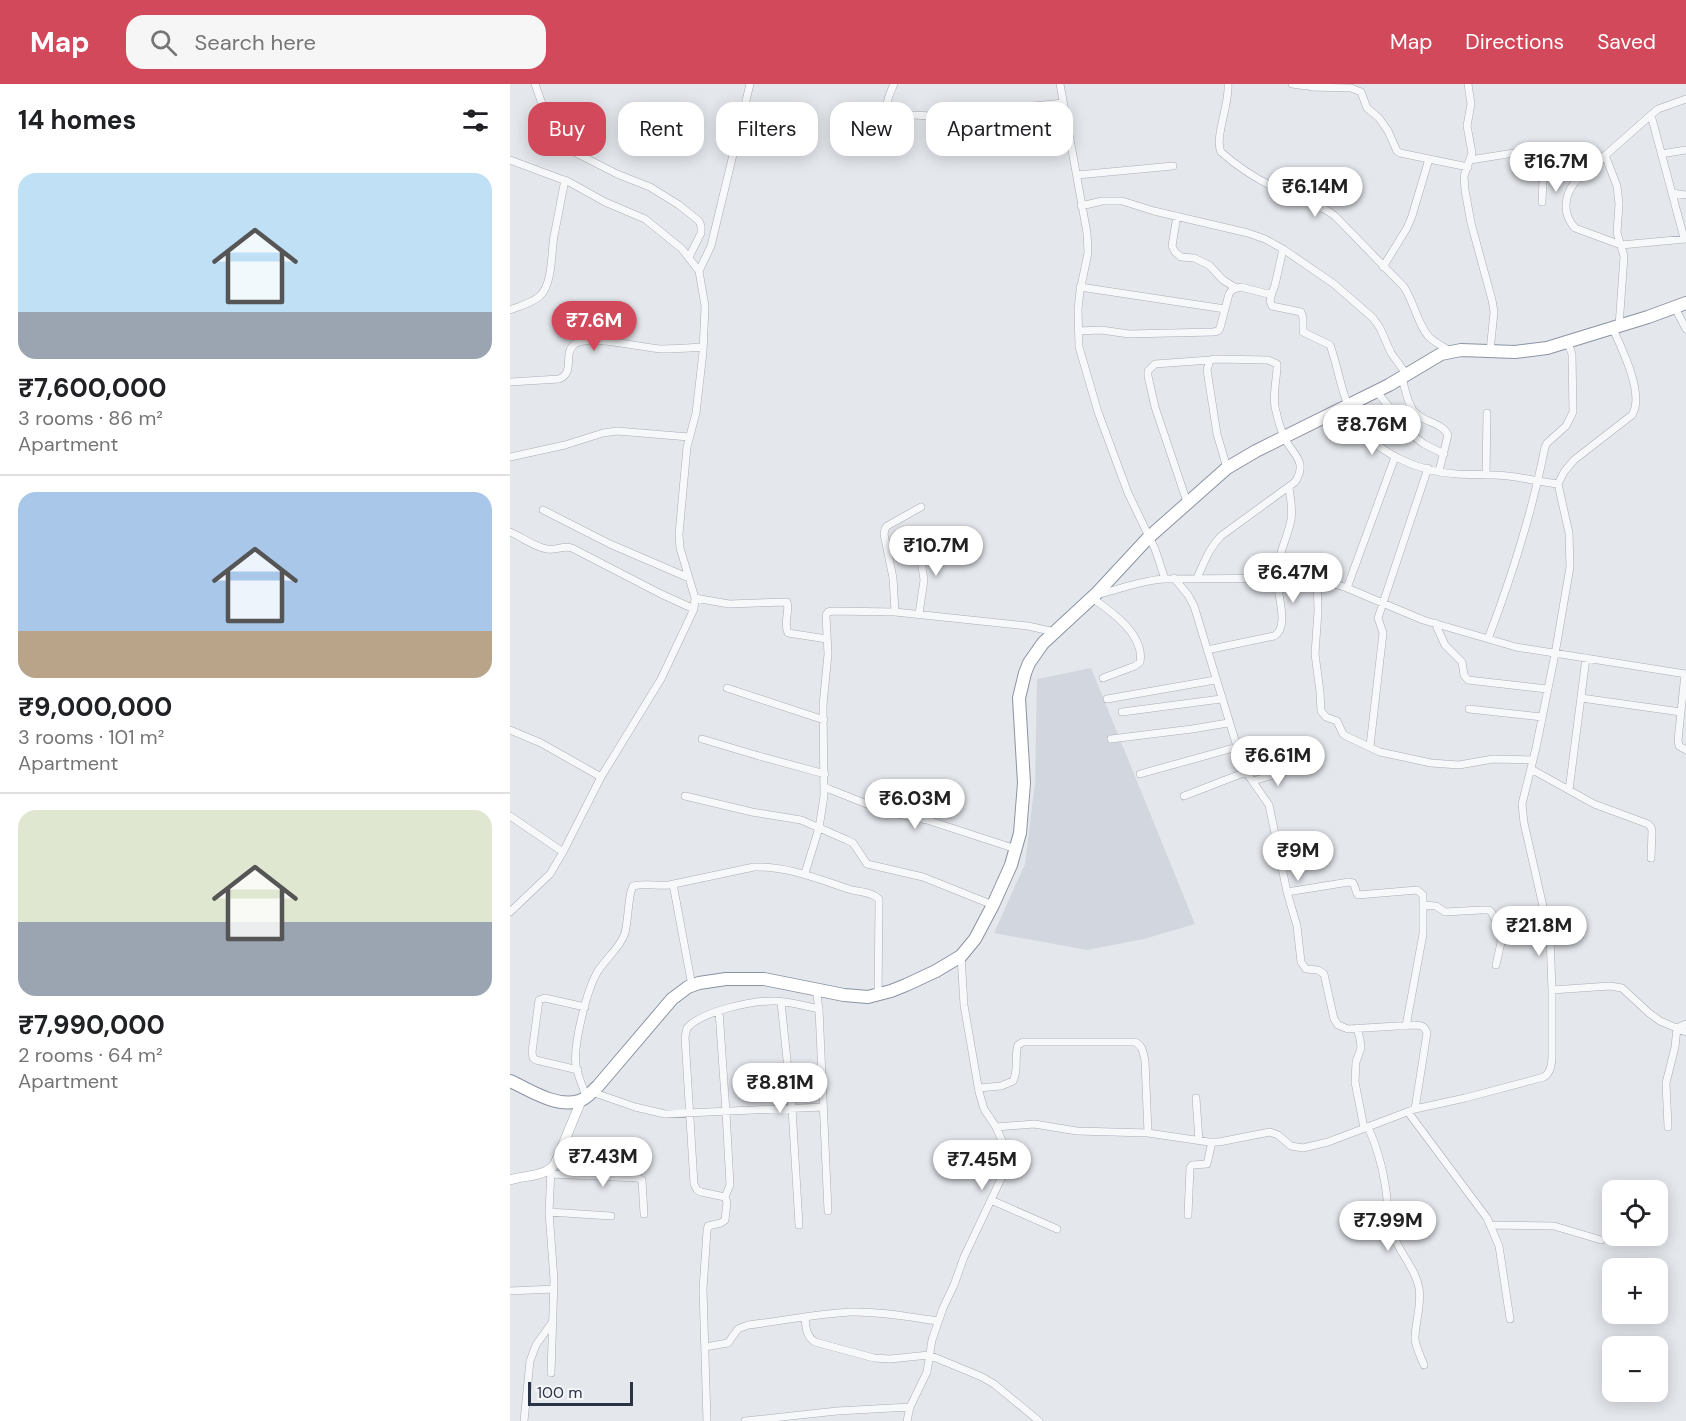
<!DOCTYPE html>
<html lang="en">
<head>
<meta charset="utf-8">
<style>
	:root { --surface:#fff; --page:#f6f6f6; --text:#202124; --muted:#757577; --line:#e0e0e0; --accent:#d1495b }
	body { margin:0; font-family:"DM Sans",sans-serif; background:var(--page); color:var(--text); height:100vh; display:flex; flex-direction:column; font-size:22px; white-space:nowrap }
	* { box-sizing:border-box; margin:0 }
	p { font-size:20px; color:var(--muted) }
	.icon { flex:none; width:33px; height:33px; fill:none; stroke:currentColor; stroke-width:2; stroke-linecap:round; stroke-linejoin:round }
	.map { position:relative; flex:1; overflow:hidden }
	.drawer { display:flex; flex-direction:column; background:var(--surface); width:510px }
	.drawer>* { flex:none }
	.hud { position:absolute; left:18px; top:18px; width:570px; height:54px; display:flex; gap:12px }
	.controls { position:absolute; left:1092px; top:1096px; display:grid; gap:12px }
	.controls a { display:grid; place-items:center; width:66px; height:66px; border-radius:12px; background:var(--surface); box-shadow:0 3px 15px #0003; font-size:30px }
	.scale { position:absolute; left:18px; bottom:15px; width:105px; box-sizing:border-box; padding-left:6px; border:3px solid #2b3445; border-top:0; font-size:16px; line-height:21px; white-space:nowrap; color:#2b3445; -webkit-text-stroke:4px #f4f6f9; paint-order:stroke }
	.price { position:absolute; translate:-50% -51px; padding:0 14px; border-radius:21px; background:#fff; color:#222; font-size:20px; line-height:39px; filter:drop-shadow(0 2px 3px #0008) }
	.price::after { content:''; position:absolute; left:50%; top:36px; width:18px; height:14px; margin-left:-9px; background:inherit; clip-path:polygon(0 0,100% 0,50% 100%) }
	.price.active { background:var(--accent); color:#fff }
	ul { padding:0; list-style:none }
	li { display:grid; align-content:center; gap:12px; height:318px; padding:0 18px }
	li+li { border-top:2px solid var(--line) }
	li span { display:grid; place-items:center; height:186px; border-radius:18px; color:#555 }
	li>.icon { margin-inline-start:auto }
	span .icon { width:108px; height:108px; fill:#fffc; stroke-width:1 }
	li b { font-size:26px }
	h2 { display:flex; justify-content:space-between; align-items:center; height:72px; padding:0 18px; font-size:26px }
	.chip { padding:0 21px; border-radius:18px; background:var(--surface); box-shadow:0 3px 15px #0003; font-size:21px; line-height:54px }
	.chip.active { background:var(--accent); color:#fff }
	header { display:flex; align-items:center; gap:36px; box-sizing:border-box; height:84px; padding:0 30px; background:var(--accent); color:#fff }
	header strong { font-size:28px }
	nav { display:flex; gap:33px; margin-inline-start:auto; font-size:21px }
	.search { width:420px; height:54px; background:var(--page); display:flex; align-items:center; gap:15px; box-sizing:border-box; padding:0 21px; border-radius:18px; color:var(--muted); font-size:22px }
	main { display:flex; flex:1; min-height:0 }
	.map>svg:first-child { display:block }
	.built { fill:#d2d6de }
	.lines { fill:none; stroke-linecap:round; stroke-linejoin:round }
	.street-casing { stroke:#a9aeb7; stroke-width:8 }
	.secondary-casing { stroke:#a9aeb7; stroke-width:10 }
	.highway-casing { stroke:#8b94a3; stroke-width:14 }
	.street { stroke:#f7f8fa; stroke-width:7 }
	.secondary { stroke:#fff; stroke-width:9 }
	.highway { stroke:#fff; stroke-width:12 }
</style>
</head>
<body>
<header>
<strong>Map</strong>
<div class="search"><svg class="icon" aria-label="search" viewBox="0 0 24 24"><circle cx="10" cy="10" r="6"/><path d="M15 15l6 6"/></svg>Search here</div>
<nav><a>Map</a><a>Directions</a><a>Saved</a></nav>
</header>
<main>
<section class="drawer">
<h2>14 homes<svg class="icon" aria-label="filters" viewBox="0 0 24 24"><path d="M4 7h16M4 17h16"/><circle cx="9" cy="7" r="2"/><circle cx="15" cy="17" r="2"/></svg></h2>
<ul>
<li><span style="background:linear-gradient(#bfe0f5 75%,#9aa5b1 0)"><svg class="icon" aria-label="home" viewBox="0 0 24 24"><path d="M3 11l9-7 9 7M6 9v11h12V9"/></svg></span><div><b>₹7,600,000</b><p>3 rooms · 86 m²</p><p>Apartment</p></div></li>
<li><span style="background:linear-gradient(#a9c7e8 75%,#b9a48a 0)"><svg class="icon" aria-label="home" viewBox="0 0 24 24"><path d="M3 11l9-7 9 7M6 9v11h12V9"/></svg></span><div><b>₹9,000,000</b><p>3 rooms · 101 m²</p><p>Apartment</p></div></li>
<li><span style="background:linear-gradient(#dfe7d0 60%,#9aa5b1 0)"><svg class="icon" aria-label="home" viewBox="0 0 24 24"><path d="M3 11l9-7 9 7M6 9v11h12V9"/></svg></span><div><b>₹7,990,000</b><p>2 rooms · 64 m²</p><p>Apartment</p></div></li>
</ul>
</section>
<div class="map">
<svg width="1176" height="1337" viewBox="0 0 1176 1337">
	<rect width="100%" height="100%" fill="#e4e7ec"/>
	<!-- built -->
	<path class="built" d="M581,584L685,840L634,855L577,866L484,849L515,780L525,698L527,595Z"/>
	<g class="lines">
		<defs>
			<path id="street" d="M25,0L36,31L45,49L54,61L62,67L107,90L140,103L169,121L189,137L191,142V149L179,173
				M384,0C380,10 372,22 383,30L422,32L553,19
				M550,0L577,149L578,169L570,207L568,225L569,263L588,328L618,409L645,465L655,495
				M718,0C720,19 704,54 711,68C728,83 746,95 766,104C786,113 808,119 825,132L894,203C904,218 908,242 920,254C926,259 934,263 940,267
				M782,0L796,2
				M796,0L801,3L841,4L851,8L857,24L869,34L878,47L887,67L890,69L958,83
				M958,0L961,20L957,42L962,69L954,92L955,106L961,139L982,216L984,228L980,267
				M1176,15L1148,25L1141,31L1065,98C1054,112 1052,130 1065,144L1111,161L1176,155
				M1141,31L1174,154
				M1151,70L1176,66
				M1095,71L1107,102L1109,120L1107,149L1114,172L1109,242
				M0,76L59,98L95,118L135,135L172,165L189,187L195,222L193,268L186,329L177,363L169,450L170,464L185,514L184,525L151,595L91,693L53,768L40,790L0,828
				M960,76L1004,69L1007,74L1006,87L1007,88L1026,92L1033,95L1032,118
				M567,91L663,82
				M1162,109L1176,111
				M571,122L592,117H612L644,127L738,149L755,155L773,165L824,200L863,234L870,244L881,269L897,291
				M667,132L662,162L665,168L671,173L684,174L699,181L713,196L726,204
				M873,183L897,144L902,132L919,75
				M189,187L201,162L240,0
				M570,203L715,225
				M762,209L760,217L762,222L791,228L793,234V248L820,261C829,285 831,312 845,335C864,369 909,388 947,390C964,391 981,390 998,392C1015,394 1031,398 1048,400
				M1165,224L1176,245
				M0,226C10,222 22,219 30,212C43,199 41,169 44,152C48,133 51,115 55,96
				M568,247L591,246L619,250L703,248L708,247L710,244L719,210L722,206L731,203L758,210L762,209L765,201L773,165
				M892,294C895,304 897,318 903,326C912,339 931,337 938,351L929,387
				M0,298L49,295C66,288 52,269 65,260C78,250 132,264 151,265C165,265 179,264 193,263
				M867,308L901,350L914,360L934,370
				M0,373L55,361L93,349L107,347L179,353
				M976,391L977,329
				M677,418L645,323L638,292V287L645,280L700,276
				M411,423L377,442L375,445L374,450L383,494L385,528L518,542L545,548
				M33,426L100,460L179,494
				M0,448C12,453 24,463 37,465C46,467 52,461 62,464L151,510L184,525
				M408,457L414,496L409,530
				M664,494L678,511L684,522L732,679L736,688L759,721L777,808L787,842L791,878L796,885L808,886L814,890L824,935L828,941L838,945L904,941C911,941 915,942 917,949L905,1025
				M687,494C694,479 699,464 711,452L785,398C799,376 781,370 773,351C770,343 767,333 765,323C763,311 766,297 767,285V280L758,276L705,275L700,276L697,286L707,350L717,384
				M807,494L808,527L805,570L810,608L811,627L816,633L827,637L833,650L836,652L870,668L921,679L949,681L983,675L1023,676
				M837,504L885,373
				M589,510C611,505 632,496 655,495L807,494L837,504L913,536L1006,563L1176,590
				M185,514L219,520L277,518C280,528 273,539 278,549L317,555
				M582,514C601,527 635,551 630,578L625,582L593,594
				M925,539L935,561L952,578L954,591L958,596L1037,605
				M978,555C1002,492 1022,429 1035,363L1037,359L1056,342L1063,328L1062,270L1058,259
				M697,566L764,552C780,544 767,510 767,495C766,473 777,456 781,436C783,425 780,413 779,403
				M1175,590L1168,656L1169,662L1176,666
				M217,604L314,636
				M1071,614L1171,628
				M597,615L705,596
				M959,625L1032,633
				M612,628L711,615
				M0,646L31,659L91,693
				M192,655L249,672L315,690
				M601,655L682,645L718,639
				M860,662L873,549L868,534L918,384
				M1021,685L1084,720L1138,740L1141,743L1142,747L1141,774
				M630,690L727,663
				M743,697L787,684
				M314,703L377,728L417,736L506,765
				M1059,706L1076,574
				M175,712L242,728L291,736L337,756L343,759L357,780L413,793L483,821
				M674,712L736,688
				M0,732L53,768
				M295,789L309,744L314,712L313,621L318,570L316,531L318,528L322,527L385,528
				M163,800L182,902
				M777,808L839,798L843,799C846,803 845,808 848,811L907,806L913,811V850L896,942
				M913,821L926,822L935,828L971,826H979L982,829L990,846L992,854L986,881
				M306,905L309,925L318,1127
				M1042,906L1100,902L1112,904L1139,929L1150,937L1176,948
				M271,918L282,1024L289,1141
				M209,927L216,1028L220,1101L215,1113
				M847,944L850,955L851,964L846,978L845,998L854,1044
				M68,986L26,976L23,974L22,968L29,916L35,914L75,923
				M469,1004L491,1002L503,997C509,986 504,973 508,961L513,958H625C633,962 633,968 635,977L638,1049
				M82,1008L125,1023L155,1030L313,1023
				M76,1013C73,1003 68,992 66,982C63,960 77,905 88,887C97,873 110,864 115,849C118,836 118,820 121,807L123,802C134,799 147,802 159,801L244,783C279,782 310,796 342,806C351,808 362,808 369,815V821L368,911
				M686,1014L689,1056
				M898,1028L977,1134L989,1162L1000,1235
				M486,1043L524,1040L567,1047L638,1049L699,1058H709L760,1048L768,1051L781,1062L793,1064L818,1058L905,1025L955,1014L1034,993C1041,988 1041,982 1042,974V906L1040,853L1014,739L1012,720L1026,664L1045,570L1060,483L1059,449L1048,400L1054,388L1064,376L1122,331C1135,311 1112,265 1103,245
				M858,1043C866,1061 872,1081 875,1100C878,1118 878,1137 885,1155C892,1172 906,1186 909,1204C912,1221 905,1238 905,1255C906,1264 911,1273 914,1281
				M1158,1043L1156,999L1165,963L1167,944L1176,940
				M41,1085L39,1128L44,1196L41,1289
				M40,1090L128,1094L132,1096L134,1130
				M481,1116L547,1145
				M39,1128L101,1132
				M678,1131L680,1084L682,1081L697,1080L702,1058
				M980,1141L1044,1142L1091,1156
				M0,1207L44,1205
				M295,1234C296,1244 296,1252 305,1258L364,1274L380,1275L419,1271L472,1293L484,1300L529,1337
				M195,1263L218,1259L228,1245L238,1241C272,1237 306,1230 340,1228C369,1227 399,1233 428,1237
				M14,1337L20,1277L26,1261L43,1237
				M197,1337L193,1205L197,1147L198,1142L211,1139L215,1136L217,1118L215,1113L191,1108L187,1106L184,1100L175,953L177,944C192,927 244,916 266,917C281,918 295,922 309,925
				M235,1337L327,1327L400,1323
				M397,1337L400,1323L417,1288L422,1256L433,1224L444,1201L454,1173L498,1080L496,1066L486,1043L474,1025L469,1008L454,921L451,872"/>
			<path id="secondary" d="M0,1096C15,1091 35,1093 45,1080L71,1017"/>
			<path id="highway" d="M0,997C20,1006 46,1024 69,1017C77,1015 82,1007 88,1002L162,915L178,903L189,899L216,895H254L334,911L358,913L381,907L396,901L426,887L451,872L465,855L483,821L501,781L510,749L514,699L509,614L515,589L519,579L533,559L586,510L638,454L717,384L746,367L879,301L931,270L951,266L1005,268L1037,264L1138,233L1176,219"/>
		</defs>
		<!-- street casing -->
		<use href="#street" class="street-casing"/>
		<!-- secondary casing -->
		<use href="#secondary" class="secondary-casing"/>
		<!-- highway casing -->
		<use href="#highway" class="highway-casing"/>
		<!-- street -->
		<use href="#street" class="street"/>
		<!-- secondary -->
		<use href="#secondary" class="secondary"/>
		<!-- highway -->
		<use href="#highway" class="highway"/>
	</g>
</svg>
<div class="controls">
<a><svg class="icon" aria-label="locate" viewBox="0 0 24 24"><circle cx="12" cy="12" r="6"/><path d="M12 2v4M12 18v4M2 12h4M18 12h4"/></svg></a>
<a>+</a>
<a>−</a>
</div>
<div class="scale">100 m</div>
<b class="price" style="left:1046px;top:109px">₹16.7M</b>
<b class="price" style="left:805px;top:134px">₹6.14M</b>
<b class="price active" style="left:84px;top:268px">₹7.6M</b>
<b class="price" style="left:862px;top:372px">₹8.76M</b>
<b class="price" style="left:426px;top:493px">₹10.7M</b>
<b class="price" style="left:783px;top:520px">₹6.47M</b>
<b class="price" style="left:768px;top:703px">₹6.61M</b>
<b class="price" style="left:405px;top:746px">₹6.03M</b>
<b class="price" style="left:788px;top:798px">₹9M</b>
<b class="price" style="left:1029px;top:873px">₹21.8M</b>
<b class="price" style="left:270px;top:1030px">₹8.81M</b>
<b class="price" style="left:93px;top:1104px">₹7.43M</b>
<b class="price" style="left:472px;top:1107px">₹7.45M</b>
<b class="price" style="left:878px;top:1168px">₹7.99M</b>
<div class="hud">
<a class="chip active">Buy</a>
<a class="chip">Rent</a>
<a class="chip">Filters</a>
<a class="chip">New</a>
<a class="chip">Apartment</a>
</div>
</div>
</main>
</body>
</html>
